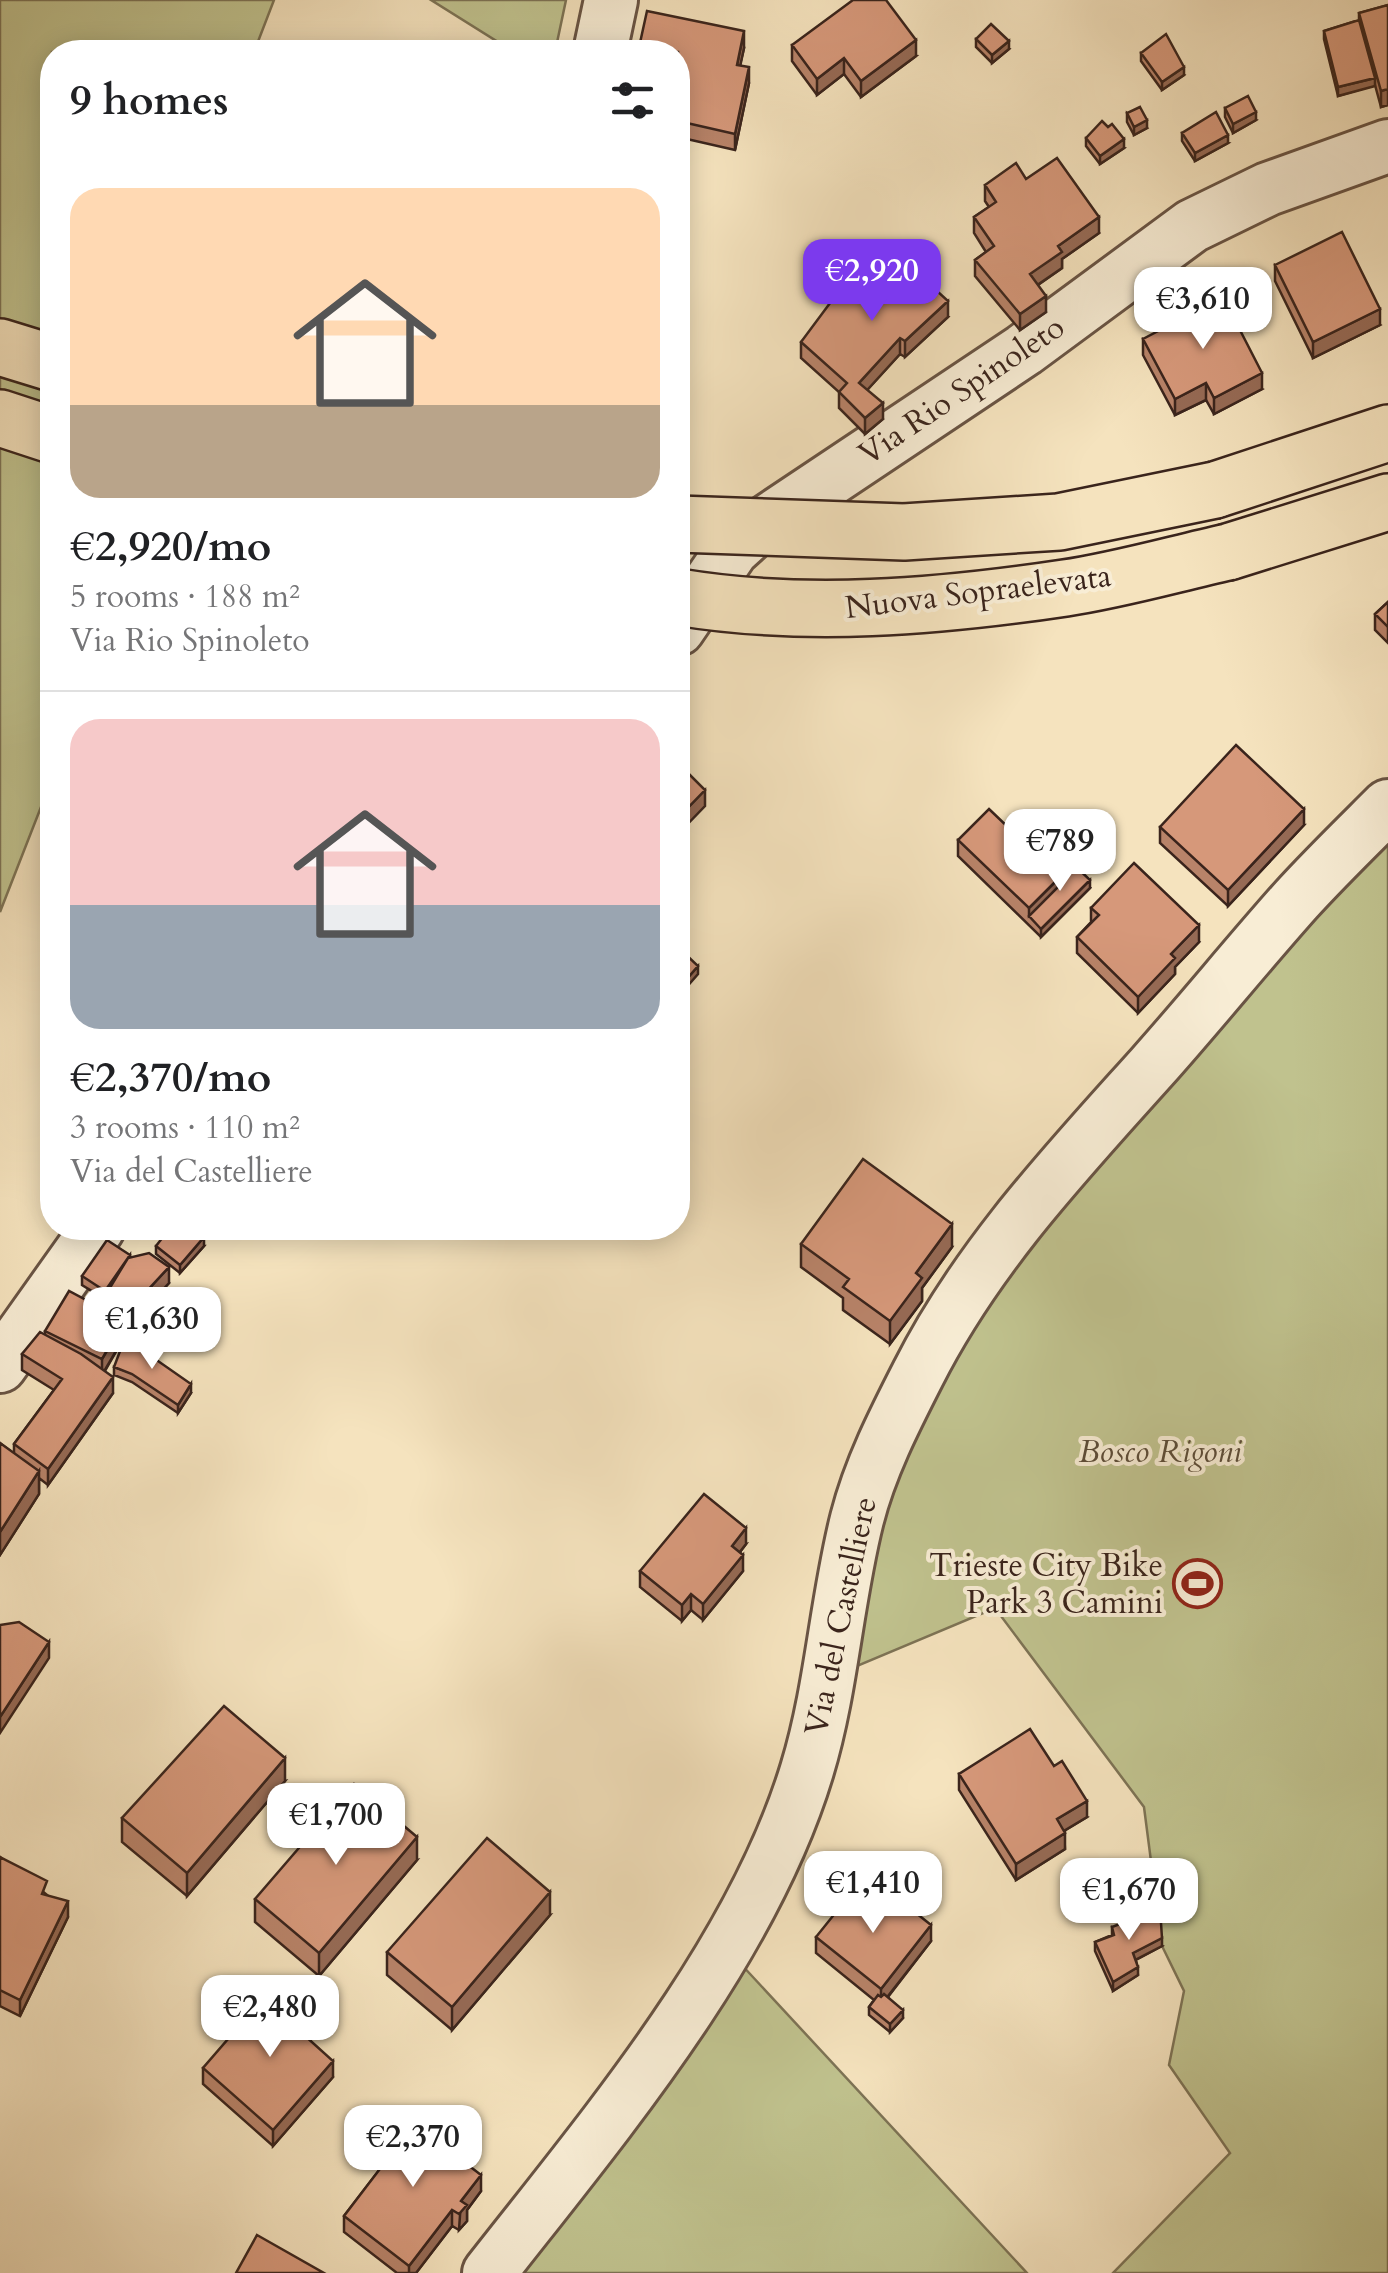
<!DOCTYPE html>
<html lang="en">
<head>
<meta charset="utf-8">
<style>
	:root { --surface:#fff; --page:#f2f2f2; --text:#202124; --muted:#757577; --line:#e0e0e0; --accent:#7c3aed }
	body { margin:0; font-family:Cardo,serif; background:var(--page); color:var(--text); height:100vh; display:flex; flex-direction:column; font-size:38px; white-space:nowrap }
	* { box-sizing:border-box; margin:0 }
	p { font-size:32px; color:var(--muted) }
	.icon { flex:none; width:55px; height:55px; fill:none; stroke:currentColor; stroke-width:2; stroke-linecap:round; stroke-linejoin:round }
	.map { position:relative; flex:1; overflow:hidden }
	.details { position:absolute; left:40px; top:40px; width:650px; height:1200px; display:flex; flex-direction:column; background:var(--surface); border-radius:40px; box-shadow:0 5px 25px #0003 }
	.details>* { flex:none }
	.price { position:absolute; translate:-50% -85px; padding:0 22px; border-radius:20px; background:#fff; color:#222; font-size:32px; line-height:65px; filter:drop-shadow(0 2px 5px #0008) }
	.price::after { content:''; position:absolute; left:50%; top:60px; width:30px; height:22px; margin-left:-15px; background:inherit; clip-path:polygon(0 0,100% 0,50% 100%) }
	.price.selected { background:var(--accent); color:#fff }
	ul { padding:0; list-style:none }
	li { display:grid; align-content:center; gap:20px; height:530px; padding:0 30px }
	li+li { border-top:2px solid var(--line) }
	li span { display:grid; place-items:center; height:310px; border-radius:30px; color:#555 }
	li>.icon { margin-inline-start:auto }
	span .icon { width:180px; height:180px; fill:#fffc; stroke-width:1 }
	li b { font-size:42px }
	h2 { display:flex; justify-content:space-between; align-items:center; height:120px; padding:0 30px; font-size:42px }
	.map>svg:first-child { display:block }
	.green { fill:#c0c28e; stroke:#7d7355; stroke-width:2.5 }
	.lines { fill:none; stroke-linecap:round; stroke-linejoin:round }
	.minor-casing { stroke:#695444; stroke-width:58 }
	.highway-casing { stroke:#3a241c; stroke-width:60 }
	.minor { stroke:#f8edd5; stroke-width:52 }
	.highway { stroke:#f5e3be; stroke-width:55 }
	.highway-bridge-casing { stroke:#3a241c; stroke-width:60; stroke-linecap:butt }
	.highway-bridge { stroke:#f5e3be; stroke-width:55 }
	.wall { fill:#b88369; stroke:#3a241c; stroke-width:2.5 }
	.shaded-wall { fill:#966a55; stroke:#3a241c; stroke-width:2.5 }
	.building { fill:#d6987a; stroke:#3a241c; stroke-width:2.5 }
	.labels { text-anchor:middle; stroke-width:8; stroke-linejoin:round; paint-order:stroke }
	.street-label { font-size:32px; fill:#3a241c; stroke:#f8edd5 }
	.park-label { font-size:32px; font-style:italic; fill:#5c4c38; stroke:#f8edd5 }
	.poi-label { font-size:32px; fill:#3a241c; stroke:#f8edd5; text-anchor:end }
</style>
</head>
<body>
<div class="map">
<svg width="1388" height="2273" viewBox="0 0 1388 2273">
	<rect width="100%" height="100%" fill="#f5e3be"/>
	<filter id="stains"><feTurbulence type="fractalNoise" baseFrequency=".002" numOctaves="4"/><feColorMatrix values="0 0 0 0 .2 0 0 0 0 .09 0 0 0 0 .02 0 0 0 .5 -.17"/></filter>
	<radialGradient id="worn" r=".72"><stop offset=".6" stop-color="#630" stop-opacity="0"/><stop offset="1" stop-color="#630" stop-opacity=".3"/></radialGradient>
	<!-- green -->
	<path class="green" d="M0,0H274L254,52H52V806L41,807L0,912Z
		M431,0H566L555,52H514Z
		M1388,829V2273H1113L1230,2153L1169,2065L1184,1991L1162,1946L1144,1807L995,1608L850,1669L889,1490L938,1381L1007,1268Z
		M739,1962L1027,2273H519Z"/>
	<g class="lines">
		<defs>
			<path id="minor" d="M600,52L611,0
				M678,629L732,550L753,531L1024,350L1192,226L1268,189L1388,146
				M0,1366L98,1228
				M489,2273C605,2125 752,1952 807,1770C832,1688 836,1602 857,1519C870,1468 894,1421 918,1374C977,1257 1065,1164 1152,1067C1201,1012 1247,955 1296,900C1325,868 1357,837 1388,806"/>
			<path id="highway" d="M0,347L52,363
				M0,418L52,435
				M1215,490L1388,433
				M1228,552L1388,502"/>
		</defs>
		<!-- minor casing -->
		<use href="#minor" class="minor-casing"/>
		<!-- highway casing -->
		<use href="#highway" class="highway-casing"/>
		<!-- minor -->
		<use href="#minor" class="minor"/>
		<!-- highway -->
		<use href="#highway" class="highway"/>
		<defs>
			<path id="highway-bridge" d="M678,524L904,532L1059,522L1215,490
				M678,597C804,618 938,607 1065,588C1119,580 1174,564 1228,552"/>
		</defs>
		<!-- highway-bridge casing -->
		<use href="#highway-bridge" class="highway-bridge-casing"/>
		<!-- highway-bridge -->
		<use href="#highway-bridge" class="highway-bridge"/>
	</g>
	<!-- wall -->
	<path class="wall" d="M1388,5V105L1381,107L1375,85L1338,96L1324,39V31L1359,20V13Z
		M976,39L1009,49L992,63L976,47Z
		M792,45L916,56L861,97L844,74L817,95L792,61Z
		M744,48L740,65L749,83L735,150L678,137V52Z
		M1141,53L1184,75L1162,90L1141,61Z
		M1225,108L1256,120L1233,133L1225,117Z
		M1127,113L1147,128L1134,135L1127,122Z
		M1182,133L1228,143L1195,161L1182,141Z
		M1086,138L1124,148L1100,164L1086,146Z
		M1026,179L1099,233L1062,259V268L1038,285L1046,312L1020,330L975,276V260L986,252L974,233V217L989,207L985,201V185Z
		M1275,265L1380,325L1313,358L1275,281Z
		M850,295L948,317L905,357L900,354L867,390L883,419L865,434L839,408V392L801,358V342Z
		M1143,339L1262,389L1214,414L1206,400L1175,415L1143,355Z
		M1388,602V643L1375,630V614Z
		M1304,825L1228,906L1160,843V827Z
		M958,840L1055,873L1090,888L1041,937L958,856Z
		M1091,908L1199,942L1175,967V974L1138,1013L1077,953V937L1091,922Z
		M801,1244L952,1247L922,1288V1301L890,1344L843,1310V1298L801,1267Z
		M156,1246H204L180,1273L156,1254Z
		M130,1258L169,1283L133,1322L105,1371L113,1393L48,1485L39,1478V1494L0,1555V1443L14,1454V1444L54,1390L22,1370V1354L45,1335V1331L103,1309L108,1295L105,1299L82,1285V1276Z
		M114,1367L191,1393L178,1413L132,1382L114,1375Z
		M746,1544L740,1552L743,1571L703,1620L691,1610L682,1621L640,1587V1571Z
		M959,1774L1087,1817L1064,1831L1065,1849L1016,1880L959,1790Z
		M285,1781L187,1896L122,1842V1818Z
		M0,1857L47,1895L68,1917L20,2016L0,2006Z
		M417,1860L319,1976L255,1922V1899Z
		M891,1913L931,1941L888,1997L903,2018L890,2032L869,2015V2007L874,2000L816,1953V1937Z
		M550,1915L452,2030L387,1975V1952Z
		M1112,1927L1162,1946L1136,1960L1138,1975L1113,1991L1095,1951V1942L1112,1935Z
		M312,2038L310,2041L333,2077L273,2146L203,2084V2068Z
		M380,2156L461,2160L481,2191L467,2210V2221L459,2230L452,2226L416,2273H397L344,2232V2216L380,2169Z"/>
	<!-- shaded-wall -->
	<path class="shaded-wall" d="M744,31V48L737,81V65Z
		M916,40V56L861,97V81Z
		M1009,41V49L992,63V55Z
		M844,58V74L817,95V79Z
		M749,67V83L735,150V134Z
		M1184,67V75L1162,90V82Z
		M1375,78V86L1338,96V87Z
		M1388,89V105L1381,107V91Z
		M1256,112V120L1233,133V124Z
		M1147,120V128L1134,135V127Z
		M1228,135V143L1195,161V153Z
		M1124,139V148L1100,164V156Z
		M1099,217V233L1062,259V268L1030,290V274L1058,246Z
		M1046,296V312L1020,330V314Z
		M948,301V317L905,357V341Z
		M1380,309V325L1313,358V342Z
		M900,338V354L859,399V383Z
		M1262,373V389L1214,414V398Z
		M1206,383V400L1175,415V399Z
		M883,403V419L865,434V418Z
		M705,790V806L678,834V818Z
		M1304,809V825L1228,906V890Z
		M1060,877V893L1029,916V908Z
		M1090,880V888L1041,937V929Z
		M1199,925V942L1175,967V974L1138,1013V997L1171,954Z
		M698,966V974L678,997V989Z
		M952,1224V1247L922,1288V1301L890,1344V1321L916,1273Z
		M204,1237V1246L180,1273V1265Z
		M130,1255V1263L105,1299V1291Z
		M169,1267V1283L133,1322L102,1375V1359L133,1306Z
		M113,1377V1393L48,1485V1469Z
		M191,1384V1393L178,1413V1405Z
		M39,1471V1494L0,1555V1532Z
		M746,1528V1544L732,1562V1546Z
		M743,1555V1571L703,1620V1604Z
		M691,1594V1610L682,1621V1605Z
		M49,1642V1658L0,1733V1717Z
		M285,1758V1781L187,1896V1873Z
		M1087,1801V1817L1057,1835V1819Z
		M1065,1833V1849L1016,1880V1864Z
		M417,1837V1860L319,1976V1953Z
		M550,1892V1915L452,2030V2007Z
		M68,1901V1917L20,2016V2000Z
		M931,1925V1941L881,2005V1989Z
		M1162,1938V1946L1133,1961V1953Z
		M1138,1967V1975L1113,1991V1982Z
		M903,2010V2018L890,2032V2024Z
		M312,2022V2038L303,2050V2034Z
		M333,2061V2077L273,2146V2130Z
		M481,2175V2191L467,2210V2221L459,2230L461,2201Z
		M452,2210V2226L416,2273H409V2266Z"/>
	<!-- building -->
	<path class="building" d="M853,0H886L916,40L861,81L844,58L817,79L792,45Z
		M1388,5V89L1381,91L1359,13Z
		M647,11L744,31L737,65L749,67L735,134L678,121V52H638Z
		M1359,20L1375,78L1338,87L1324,31Z
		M991,24L1009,41L992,55L976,39Z
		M1166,34L1184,67L1162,82L1141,53Z
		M1248,96L1256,112L1233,124L1225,108Z
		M1140,107L1147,120L1134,127L1127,113Z
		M1216,112L1228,135L1195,153L1182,133Z
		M1102,121L1108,127L1112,124L1124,139L1100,156L1086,138Z
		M1057,158L1099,217L1058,246L1062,252L1030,274L1046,296L1020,314L975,260L994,246L974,217L996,202L985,185L1016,163L1026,179Z
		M1342,232L1380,309L1313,342L1275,265Z
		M890,248L948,301L905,341L900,338L859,383L883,403L865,418L839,392L847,383L801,342L842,287L850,295Z
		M1223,297L1262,373L1214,398L1206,383L1175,399L1143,339Z
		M1388,602V627L1375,614Z
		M1236,745L1304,809L1228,890L1160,827Z
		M678,763L705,790L678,818Z
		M989,809L1060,877L1029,908L958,840Z
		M1068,859L1090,880L1041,929L1029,916L1060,885V877L1055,873Z
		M1134,863L1199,925L1171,954L1175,958L1138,997L1077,937L1099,915L1091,908Z
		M680,949L698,966L678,989V951Z
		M863,1159L952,1224L916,1273L922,1278L890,1321L843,1287L849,1279L801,1244Z
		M170,1228H195L204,1237L180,1265L156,1246Z
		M107,1240L130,1255L105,1291L82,1276Z
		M149,1253L169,1267L133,1306L102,1359L45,1331L69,1291L103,1309L111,1286L128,1258Z
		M40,1332L81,1354L113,1377L48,1469L14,1444L62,1379L22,1354Z
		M125,1338L191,1384L178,1405L132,1374L114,1367Z
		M0,1443L39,1471L0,1532Z
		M704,1494L746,1528L732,1546L743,1555L703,1604L691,1594L682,1605L640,1571Z
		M19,1622L49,1642L0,1717V1625Z
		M224,1706L285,1758L187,1873L122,1818Z
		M1030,1729L1054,1766L1062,1761L1087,1801L1057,1819L1065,1833L1016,1864L959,1774Z
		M354,1784L417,1837L319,1953L255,1899Z
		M487,1838L550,1892L452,2007L387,1952Z
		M0,1857L47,1881L42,1894L68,1901L20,2000L0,1990Z
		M857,1886L891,1913L901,1901L931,1925L881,1989L816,1937Z
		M1160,1908L1162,1938L1133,1953L1138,1967L1113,1982L1095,1942L1114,1935L1112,1927Z
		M272,1988L312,2022L303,2034L333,2061L273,2130L203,2068Z
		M884,1994L903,2010L890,2024L869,2007L878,1995L881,1997Z
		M414,2113L461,2149L455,2155L481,2175L461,2201L467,2205L459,2214L452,2210L409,2266L344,2216L386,2161L380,2156Z
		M257,2235L324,2273H236Z"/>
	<!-- icons -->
	<defs>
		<symbol id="stadium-ring" viewBox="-11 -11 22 22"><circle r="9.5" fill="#f8edd5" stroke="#8f2418" stroke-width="1.5"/><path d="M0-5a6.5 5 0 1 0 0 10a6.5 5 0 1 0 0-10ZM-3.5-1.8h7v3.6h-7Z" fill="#8f2418"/></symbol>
	</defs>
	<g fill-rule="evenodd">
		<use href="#stadium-ring" x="1170" y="1556" width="55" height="55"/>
	</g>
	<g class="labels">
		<!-- street labels -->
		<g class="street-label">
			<text transform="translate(961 390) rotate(-34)" y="11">Via Rio Spinoleto</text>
			<text transform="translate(978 591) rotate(-7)" y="11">Nuova Sopraelevata</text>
			<text transform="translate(840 1616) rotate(-78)" y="11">Via del Castelliere</text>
		</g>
		<!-- park labels -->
		<g class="park-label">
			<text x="1160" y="1462">Bosco Rigoni</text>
		</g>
		<!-- poi labels -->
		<g class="poi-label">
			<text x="1163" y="1576">Trieste City Bike<tspan x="1163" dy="37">Park 3 Camini</tspan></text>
		</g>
	</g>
	<rect width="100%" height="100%" filter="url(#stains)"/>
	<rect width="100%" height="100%" fill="url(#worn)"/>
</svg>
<b class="price selected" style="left:872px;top:324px">€2,920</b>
<b class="price" style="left:1203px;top:352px">€3,610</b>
<b class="price" style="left:1060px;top:894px">€789</b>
<b class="price" style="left:152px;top:1372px">€1,630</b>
<b class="price" style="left:336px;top:1868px">€1,700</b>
<b class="price" style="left:873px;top:1936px">€1,410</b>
<b class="price" style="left:1129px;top:1943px">€1,670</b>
<b class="price" style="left:270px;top:2060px">€2,480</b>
<b class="price" style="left:413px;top:2190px">€2,370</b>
<section class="details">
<h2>9 homes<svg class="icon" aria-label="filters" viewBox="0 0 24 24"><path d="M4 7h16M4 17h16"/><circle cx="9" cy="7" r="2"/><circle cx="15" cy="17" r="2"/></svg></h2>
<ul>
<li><span style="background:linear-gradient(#ffd9b3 70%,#b9a48a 0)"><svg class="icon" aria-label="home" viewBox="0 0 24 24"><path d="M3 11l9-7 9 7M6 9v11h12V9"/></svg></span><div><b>€2,920/mo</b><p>5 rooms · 188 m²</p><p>Via Rio Spinoleto</p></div></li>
<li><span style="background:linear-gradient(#f6c9c9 60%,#9aa5b1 0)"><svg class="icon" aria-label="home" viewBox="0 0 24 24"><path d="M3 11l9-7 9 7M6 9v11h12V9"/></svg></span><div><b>€2,370/mo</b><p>3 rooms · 110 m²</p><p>Via del Castelliere</p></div></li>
</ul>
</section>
</div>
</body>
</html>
